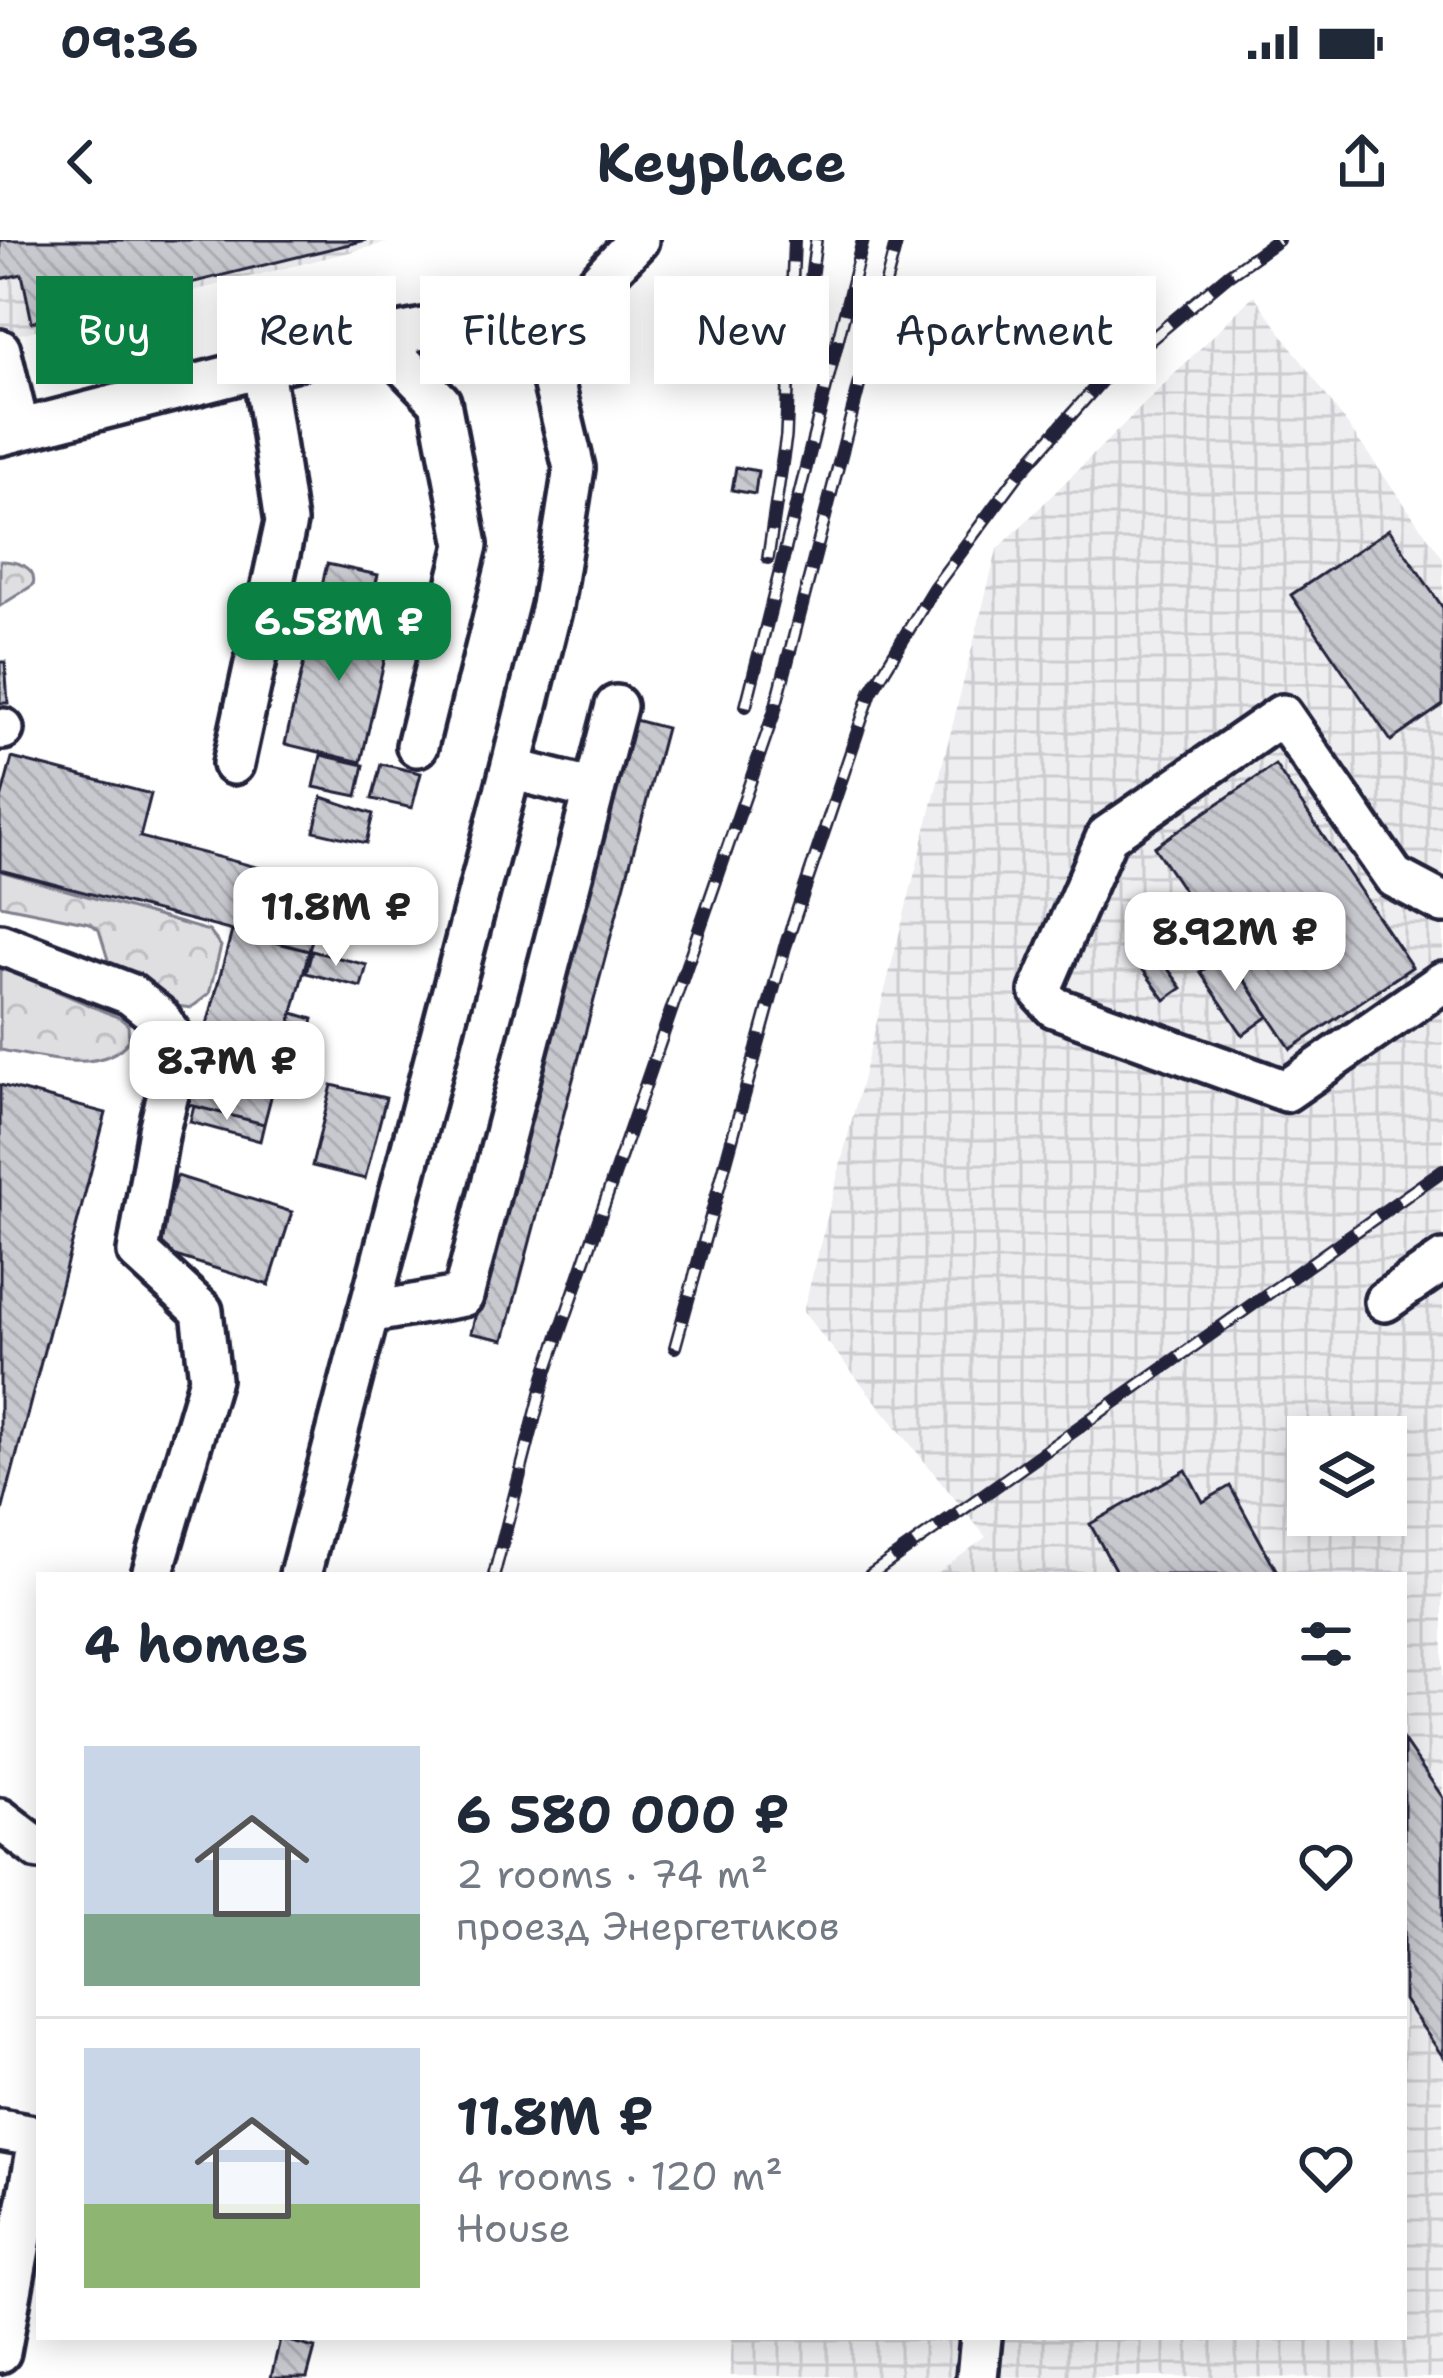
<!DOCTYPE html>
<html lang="en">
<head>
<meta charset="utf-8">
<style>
	:root { --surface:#fff; --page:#f6f6f7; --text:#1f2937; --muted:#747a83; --line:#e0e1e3; --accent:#0b8043 }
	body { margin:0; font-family:"Shantell Sans",sans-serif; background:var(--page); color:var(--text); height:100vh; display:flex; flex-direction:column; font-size:45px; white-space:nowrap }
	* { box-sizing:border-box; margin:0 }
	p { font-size:39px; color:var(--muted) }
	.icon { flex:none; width:66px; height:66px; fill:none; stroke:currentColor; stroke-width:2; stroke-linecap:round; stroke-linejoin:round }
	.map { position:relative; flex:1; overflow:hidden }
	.drawer { position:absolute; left:36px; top:1332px; width:1371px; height:768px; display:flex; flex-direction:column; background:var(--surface); border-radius:0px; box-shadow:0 6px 30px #0003 }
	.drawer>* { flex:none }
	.hud { position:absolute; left:36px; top:36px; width:1371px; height:108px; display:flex; gap:24px }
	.fabs { position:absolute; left:1287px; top:1176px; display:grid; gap:24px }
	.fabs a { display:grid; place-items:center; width:120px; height:120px; border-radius:0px; background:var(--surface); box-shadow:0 6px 30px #0003; font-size:60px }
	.price { position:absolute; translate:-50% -102px; padding:0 27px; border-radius:24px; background:#fff; color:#222; font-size:39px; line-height:78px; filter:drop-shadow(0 3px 6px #0008) }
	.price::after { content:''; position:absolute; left:50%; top:72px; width:36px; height:27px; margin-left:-18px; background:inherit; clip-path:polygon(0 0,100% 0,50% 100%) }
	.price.selected { background:var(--accent); color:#fff }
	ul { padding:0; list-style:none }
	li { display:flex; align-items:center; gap:36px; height:300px; padding:0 48px }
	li+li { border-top:3px solid var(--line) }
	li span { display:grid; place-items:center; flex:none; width:336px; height:240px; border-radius:0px; color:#555 }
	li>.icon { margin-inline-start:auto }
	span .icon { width:144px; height:144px; fill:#fffc; stroke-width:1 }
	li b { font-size:51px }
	h2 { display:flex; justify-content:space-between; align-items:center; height:144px; padding:0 48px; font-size:51px }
	.chip { padding:0 42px; border-radius:0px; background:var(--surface); box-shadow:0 6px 30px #0003; font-size:42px; line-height:108px }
	.chip.selected { background:var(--accent); color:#fff }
	.status { display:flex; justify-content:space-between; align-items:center; height:84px; padding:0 60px; background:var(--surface); direction:ltr }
	.status svg { height:33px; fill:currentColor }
	header { display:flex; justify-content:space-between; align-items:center; height:156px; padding:0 48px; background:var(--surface); font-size:54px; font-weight:700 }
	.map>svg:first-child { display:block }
	.industrial { fill:url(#industrial-grid); fill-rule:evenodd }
	.forest { fill:url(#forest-crowns); stroke:#80808e; stroke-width:3 }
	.building { fill:url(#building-back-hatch); stroke:#22223b; stroke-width:3 }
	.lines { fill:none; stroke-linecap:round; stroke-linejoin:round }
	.minor-casing { stroke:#22223b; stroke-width:48 }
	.minor { stroke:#fff; stroke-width:39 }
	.rail-casing { stroke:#22223b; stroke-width:14 }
	.rail { stroke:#fff; stroke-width:9; stroke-dasharray:27; stroke-linecap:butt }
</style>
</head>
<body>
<div class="status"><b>09:36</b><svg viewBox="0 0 49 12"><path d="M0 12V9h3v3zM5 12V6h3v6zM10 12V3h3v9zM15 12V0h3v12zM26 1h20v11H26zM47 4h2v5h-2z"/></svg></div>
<header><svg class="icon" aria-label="back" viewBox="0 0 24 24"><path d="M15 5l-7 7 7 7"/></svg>Keyplace<svg class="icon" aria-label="share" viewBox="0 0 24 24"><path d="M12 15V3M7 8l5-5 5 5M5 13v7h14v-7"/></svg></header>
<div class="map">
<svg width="1443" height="2138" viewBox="0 0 1443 2138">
	<defs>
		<pattern id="industrial-grid" width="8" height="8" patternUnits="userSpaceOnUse" patternTransform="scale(3)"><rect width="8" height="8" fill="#eeeef1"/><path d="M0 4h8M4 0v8" fill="none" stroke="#ccccd0"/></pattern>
		<pattern id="forest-crowns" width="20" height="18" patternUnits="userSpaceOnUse" patternTransform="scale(3)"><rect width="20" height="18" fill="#dfdfe2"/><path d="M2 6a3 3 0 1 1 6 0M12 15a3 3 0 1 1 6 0" fill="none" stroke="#bfbfc3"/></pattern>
		<pattern id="building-back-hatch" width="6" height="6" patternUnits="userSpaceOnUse" patternTransform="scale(3)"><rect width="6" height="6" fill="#c8c8cf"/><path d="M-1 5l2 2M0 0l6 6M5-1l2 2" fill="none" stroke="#acacb3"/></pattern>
	</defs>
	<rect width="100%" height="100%" fill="#fff"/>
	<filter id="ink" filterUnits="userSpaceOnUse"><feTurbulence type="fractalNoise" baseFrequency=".00833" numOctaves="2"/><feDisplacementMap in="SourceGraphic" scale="24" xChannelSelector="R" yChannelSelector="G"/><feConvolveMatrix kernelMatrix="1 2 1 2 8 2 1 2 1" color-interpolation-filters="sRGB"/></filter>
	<g filter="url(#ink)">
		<!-- industrial -->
		<path class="industrial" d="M0,0H398L0,99Z
			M1254,55L1443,318V2138L730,2136L732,2097H1404V1335H935L986,1297L803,1072L997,310ZM1308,1197H1386V1275H1308Z"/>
		<!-- forest -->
		<path class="forest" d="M0,321C15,321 38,326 33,345L0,366Z
			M0,631L209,691L221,706L209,754L191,768L170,765L143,738L109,723L99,690L90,683L0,665Z
			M0,727L120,778L128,785L129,800C102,837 38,816 0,810Z"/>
		<!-- building -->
		<path class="building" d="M0,0H366L32,82L22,34L0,39Z
			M736,227L758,231L755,254L732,250Z
			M1389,289L1443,368V465L1391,501L1291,355Z
			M327,324L378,335L376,343L384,345L375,380L317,366Z
			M317,366L393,383L361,522L285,504Z
			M0,422H5L8,463H0Z
			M627,478L666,488L504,1100L471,1093Z
			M321,515L364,525L357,556L314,547Z
			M12,518L151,554L140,597L326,645L309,711L0,630V563Z
			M381,524L421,533L412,568L372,559Z
			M1275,525L1412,727L1291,809L1154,607Z
			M322,557L373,574L366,603L314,591Z
			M232,691L309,711L264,884L186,864Z
			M1144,696L1182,748L1165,760L1127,708Z
			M312,711L367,725L361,747L306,733Z
			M1227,714L1269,776L1243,795L1200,732Z
			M293,773L313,779L295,847L275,841Z
			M0,845L106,873L0,1279Z
			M332,845L386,858L365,939L312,926Z
			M194,866L264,884L260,901L190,882Z
			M177,936L292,972L269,1045L153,1009Z
			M1186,1230L1203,1262L1230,1246L1279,1335H1118L1090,1284Z
			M1404,1501L1443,1558V1817L1404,1760Z
			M280,2099L315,2108L307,2138H271Z"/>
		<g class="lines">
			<defs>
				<path id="minor" d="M537,74L574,228L552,366L511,529L594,550
					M378,98L440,162L467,305L417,506
					M0,110L19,189
					M0,195L378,98L453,83L537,74L586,55L638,0
					M0,489H3
					M233,524L286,282L263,128
					M1443,663L1394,637L1282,475L1107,596L1040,751L1054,767L1286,851L1443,742
					M0,704L130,754L158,776L174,799L177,819L159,890L138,1012L202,1071L210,1139L152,1335
					M1385,1061L1443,1021
					M368,1073L463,1056L616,466
					M300,1335L511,529
					M0,1579L39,1609
					M0,1890L39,1897
					M0,2112L39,1900
					M977,2138L981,2097"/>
			</defs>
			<!-- minor casing -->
			<use href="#minor" class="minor-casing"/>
			<!-- minor -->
			<use href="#minor" class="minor"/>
			<defs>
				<path id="rail" d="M806,77L816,0
					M768,318L786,196L794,0
					M746,466L863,0
					M675,1107L785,707L871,452L934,348L1018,235L1101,141L1228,35L1278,0
					M494,1335L547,1130L774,473L897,0
					M870,1335L1443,930"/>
			</defs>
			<!-- rail casing -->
			<use href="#rail" class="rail-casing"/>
			<!-- rail -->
			<use href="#rail" class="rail"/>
		</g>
	</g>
</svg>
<div class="fabs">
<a><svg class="icon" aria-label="layers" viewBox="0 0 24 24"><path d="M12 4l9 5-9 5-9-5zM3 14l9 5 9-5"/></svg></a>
</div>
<b class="price selected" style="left:339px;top:444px">6.58M ₽</b>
<b class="price" style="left:336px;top:729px">11.8M ₽</b>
<b class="price" style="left:1235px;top:754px">8.92M ₽</b>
<b class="price" style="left:227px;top:883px">8.7M ₽</b>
<div class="hud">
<a class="chip selected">Buy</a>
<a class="chip">Rent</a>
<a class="chip">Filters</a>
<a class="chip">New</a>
<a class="chip">Apartment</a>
</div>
<section class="drawer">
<h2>4 homes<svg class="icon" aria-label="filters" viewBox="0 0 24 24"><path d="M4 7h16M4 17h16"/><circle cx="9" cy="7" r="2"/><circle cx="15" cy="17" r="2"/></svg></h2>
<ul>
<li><span style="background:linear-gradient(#c9d6e8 70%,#7fa58c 0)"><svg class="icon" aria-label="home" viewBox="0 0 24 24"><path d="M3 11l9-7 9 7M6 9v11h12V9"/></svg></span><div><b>6 580 000 ₽</b><p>2 rooms · 74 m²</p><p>проезд Энергетиков</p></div><svg class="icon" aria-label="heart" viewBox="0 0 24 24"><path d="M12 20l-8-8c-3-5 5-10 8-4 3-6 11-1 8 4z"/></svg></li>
<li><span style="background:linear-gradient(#c9d6e8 65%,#8fb573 0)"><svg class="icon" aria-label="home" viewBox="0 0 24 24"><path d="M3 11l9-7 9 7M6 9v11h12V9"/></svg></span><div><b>11.8M ₽</b><p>4 rooms · 120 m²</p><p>House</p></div><svg class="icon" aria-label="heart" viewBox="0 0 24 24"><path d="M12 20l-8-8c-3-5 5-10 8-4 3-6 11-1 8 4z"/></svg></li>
</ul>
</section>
</div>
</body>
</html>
